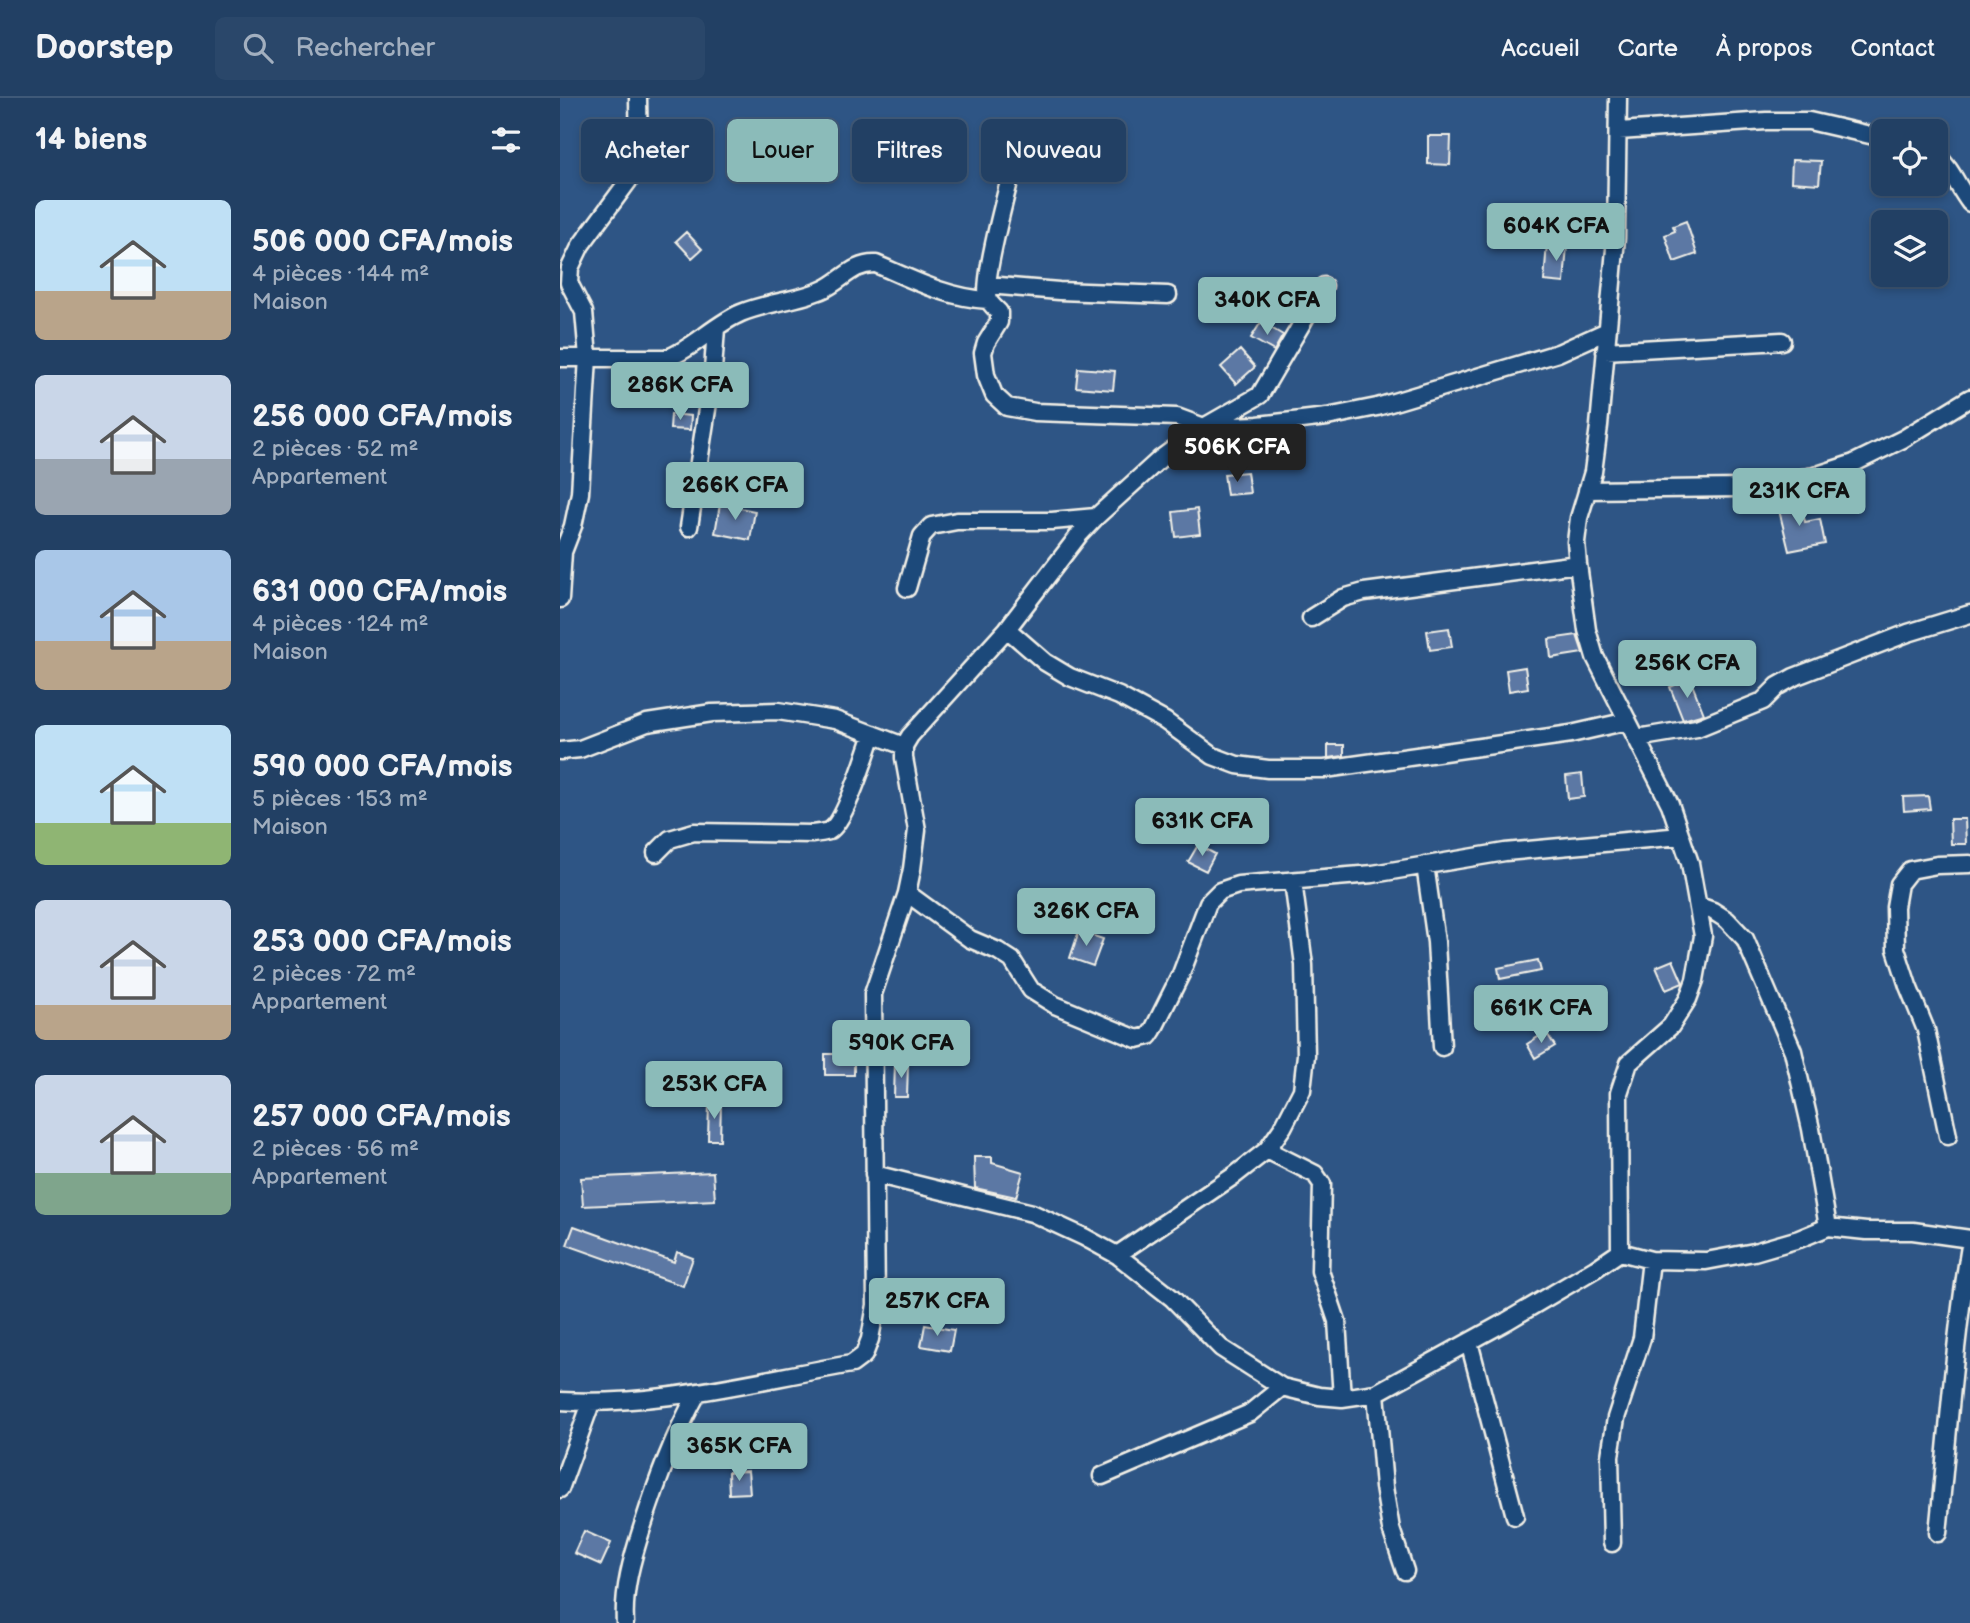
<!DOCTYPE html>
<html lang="fr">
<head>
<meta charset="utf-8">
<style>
	:root { --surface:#224064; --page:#2a476a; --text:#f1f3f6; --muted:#a2afbf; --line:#3f5978; --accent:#8bbbb9 }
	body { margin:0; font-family:"Balsamiq Sans",sans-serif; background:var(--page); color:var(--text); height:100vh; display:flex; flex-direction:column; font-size:26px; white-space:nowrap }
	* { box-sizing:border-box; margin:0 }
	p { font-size:23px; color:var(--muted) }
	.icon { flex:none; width:38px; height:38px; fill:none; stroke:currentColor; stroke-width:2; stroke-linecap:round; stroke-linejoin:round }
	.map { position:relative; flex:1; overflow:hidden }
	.drawer { display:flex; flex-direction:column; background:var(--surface); width:560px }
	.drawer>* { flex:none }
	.guide { position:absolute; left:21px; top:21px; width:665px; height:63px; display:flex; gap:14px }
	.buttons { position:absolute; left:1311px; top:21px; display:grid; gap:14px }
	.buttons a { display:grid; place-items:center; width:77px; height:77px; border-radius:10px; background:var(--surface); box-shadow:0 4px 10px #0003,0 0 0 2px var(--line); font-size:35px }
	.price { position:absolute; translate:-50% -60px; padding:0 16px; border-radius:7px; background:var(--accent); color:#111; font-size:23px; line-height:46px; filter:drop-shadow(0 2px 4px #0008) }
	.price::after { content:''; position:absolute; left:50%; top:42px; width:21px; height:16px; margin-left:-10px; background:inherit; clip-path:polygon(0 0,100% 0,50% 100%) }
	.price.on { background:#222; color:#fff }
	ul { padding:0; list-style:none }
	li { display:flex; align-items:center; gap:21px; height:175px; padding:0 35px }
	li span { display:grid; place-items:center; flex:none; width:196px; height:140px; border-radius:10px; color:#555 }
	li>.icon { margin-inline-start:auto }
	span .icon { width:84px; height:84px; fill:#fffc; stroke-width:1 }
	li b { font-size:30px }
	h2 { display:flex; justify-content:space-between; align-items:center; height:84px; padding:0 35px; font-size:30px }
	.tag { padding:0 24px; border-radius:10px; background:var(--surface); box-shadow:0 4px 10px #0003,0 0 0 2px var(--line); font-size:24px; line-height:63px }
	.tag.on { background:var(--accent); color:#111 }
	header { display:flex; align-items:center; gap:42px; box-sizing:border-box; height:98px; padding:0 35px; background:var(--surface); border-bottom:2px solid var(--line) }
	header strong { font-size:33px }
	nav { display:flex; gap:38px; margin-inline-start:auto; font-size:24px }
	.search { width:490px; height:63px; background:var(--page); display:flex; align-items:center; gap:18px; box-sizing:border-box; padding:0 24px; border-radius:10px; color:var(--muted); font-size:26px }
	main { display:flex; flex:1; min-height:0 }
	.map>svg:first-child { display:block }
	.building { fill:#5c78a4; stroke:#f4f1e8; stroke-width:2 }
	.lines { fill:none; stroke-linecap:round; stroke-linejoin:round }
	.minor-casing { stroke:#f4f1e8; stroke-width:21 }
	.minor { stroke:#1f4a7a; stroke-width:16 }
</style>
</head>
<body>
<header>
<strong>Doorstep</strong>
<div class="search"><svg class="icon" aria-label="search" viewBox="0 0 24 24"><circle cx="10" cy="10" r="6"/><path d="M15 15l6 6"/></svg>Rechercher</div>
<nav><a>Accueil</a><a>Carte</a><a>À propos</a><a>Contact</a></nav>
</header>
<main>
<section class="drawer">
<h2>14 biens<svg class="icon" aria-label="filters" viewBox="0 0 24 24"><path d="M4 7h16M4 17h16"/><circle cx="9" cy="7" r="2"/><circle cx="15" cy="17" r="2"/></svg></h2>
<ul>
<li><span style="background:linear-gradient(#bfe0f5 65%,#b9a48a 0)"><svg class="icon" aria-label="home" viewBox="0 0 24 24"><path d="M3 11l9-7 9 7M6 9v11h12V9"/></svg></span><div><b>506 000 CFA/mois</b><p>4 pièces · 144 m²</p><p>Maison</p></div></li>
<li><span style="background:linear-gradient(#c9d6e8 60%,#9aa5b1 0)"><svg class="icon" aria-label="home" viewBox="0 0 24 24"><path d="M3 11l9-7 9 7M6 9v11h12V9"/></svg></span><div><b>256 000 CFA/mois</b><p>2 pièces · 52 m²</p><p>Appartement</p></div></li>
<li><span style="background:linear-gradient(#a9c7e8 65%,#b9a48a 0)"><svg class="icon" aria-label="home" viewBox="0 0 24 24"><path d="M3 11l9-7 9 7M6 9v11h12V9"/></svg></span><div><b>631 000 CFA/mois</b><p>4 pièces · 124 m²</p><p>Maison</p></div></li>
<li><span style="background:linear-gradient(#bfe0f5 70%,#8fb573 0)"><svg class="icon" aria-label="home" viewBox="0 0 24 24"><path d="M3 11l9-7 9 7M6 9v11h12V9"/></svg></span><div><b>590 000 CFA/mois</b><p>5 pièces · 153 m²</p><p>Maison</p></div></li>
<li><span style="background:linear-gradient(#c9d6e8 75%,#b9a48a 0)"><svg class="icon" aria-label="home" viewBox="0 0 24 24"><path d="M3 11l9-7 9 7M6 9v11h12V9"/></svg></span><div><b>253 000 CFA/mois</b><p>2 pièces · 72 m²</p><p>Appartement</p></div></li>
<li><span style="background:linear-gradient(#c9d6e8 70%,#7fa58c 0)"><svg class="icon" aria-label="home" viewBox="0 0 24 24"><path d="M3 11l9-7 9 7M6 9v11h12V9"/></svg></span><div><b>257 000 CFA/mois</b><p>2 pièces · 56 m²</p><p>Appartement</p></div></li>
</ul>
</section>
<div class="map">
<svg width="1410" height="1525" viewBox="0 0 1410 1525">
	<rect width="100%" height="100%" fill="#2e5585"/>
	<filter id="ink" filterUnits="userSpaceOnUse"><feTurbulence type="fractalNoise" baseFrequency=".0143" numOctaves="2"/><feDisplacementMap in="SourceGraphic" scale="14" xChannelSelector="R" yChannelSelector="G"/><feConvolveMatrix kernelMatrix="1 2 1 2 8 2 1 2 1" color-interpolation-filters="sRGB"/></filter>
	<g filter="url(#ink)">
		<!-- building -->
		<path class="building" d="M868,38H891L890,67L868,66Z
			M1232,62L1261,63L1259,86L1231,84Z
			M1126,123L1137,156L1114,164L1105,137L1115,133L1113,128Z
			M126,134L142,151L132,160L116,143Z
			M987,145L1007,147L1004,185L984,183Z
			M701,224L723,237L714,253L691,240Z
			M680,252L695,269L676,286L661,269Z
			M518,270L555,273L553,292L516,289Z
			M111,316L131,318L130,332L110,331Z
			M687,374L690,395L667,397L664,376Z
			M1232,399L1237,416L1243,415L1245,424L1260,421L1265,446L1229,453L1217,404Z
			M160,406L195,413L190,442L155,435Z
			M637,411L640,436L616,439L613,414Z
			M889,530L892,549L870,552L867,533Z
			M1017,537L1023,555L991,560L989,541Z
			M965,569L968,590L949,593L946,572Z
			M1130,581L1144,616L1123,622L1110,589Z
			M768,647H784V658L768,660Z
			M1022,676L1024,699L1008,701L1006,678Z
			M1368,698L1370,711L1344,713L1343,699Z
			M1390,721H1405L1406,746H1391Z
			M638,747L655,756L646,773L628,764Z
			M519,833L543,841L533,868L510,860Z
			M978,862L981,873L940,881L938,870Z
			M1113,862L1123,885L1106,892L1096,869Z
			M958,895L959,908L939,910L938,897Z
			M986,934L995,948L975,960L967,946Z
			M265,956H294V977H265Z
			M335,964L348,965L347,999H334Z
			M149,1004H161L160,1042H148Z
			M414,1059H432V1065L463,1074L456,1099L415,1090Z
			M153,1074L155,1102L23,1108L21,1080Z
			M14,1128L114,1164L117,1154L133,1160L123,1188L7,1147Z
			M365,1227L394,1232L390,1253L361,1248Z
			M188,1373L190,1395L169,1396L168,1374Z
			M24,1433L51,1445L41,1467L14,1455Z"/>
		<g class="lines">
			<defs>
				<path id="minor" d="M1058,0L1056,140L1039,328L1033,374L1019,420L1016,444L1018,466L1027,532L1035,559L1110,706L1130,765L1143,838L1135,882L1128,901L1111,928L1069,965L1059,995L1060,1154
					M1059,33L1206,23H1249L1323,40
					M458,49C452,74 421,183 428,201C430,206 436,211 439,214V224L426,245L423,255L426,277L434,297L447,309L475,314L617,319L644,329L698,327L767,319L817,309L998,255L1047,233
					M1376,57C1392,71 1397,88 1410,105
					M428,187L499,193L608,197
					M1045,253L1222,243
					M0,260H107C131,252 155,226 181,215C207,204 238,203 264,191C283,182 293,165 316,166C353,182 388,200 428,202
					M1027,392L1179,390L1254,378L1294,365L1343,341L1410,300
					M129,429L153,272L156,230
					M347,490L362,438L371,428L397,423H492L536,419
					M0,501L3,454L13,428L20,395L28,259L24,214L9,185L10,170L21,147L72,78L79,57L78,0
					M751,520L783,500L804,494L1018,466
					M447,531L485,564L510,579L559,598L605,623L653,658L677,667L708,671H765L1011,636L1068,623
					M1077,640L1137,630L1203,603L1218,588L1234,579L1348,535L1410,516
					M0,653L20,651L87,625L152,615L218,613L275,622L344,648
					M96,755L110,741L134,734L252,736C257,735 264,735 269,733C285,725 306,656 313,636
					M865,767L876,844L882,949
					M347,795L410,841L438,853L452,862L471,892L495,907L577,941L589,938L593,932L621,876L648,805L660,793L678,787L813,776L945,754L1121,738
					M1139,808L1153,813L1167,822L1185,841L1233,953L1251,1031L1268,1129
					M1388,1038L1366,932L1348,888L1336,851L1335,809L1339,786L1350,772L1377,767L1410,766
					M707,1052L755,1076L762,1086L760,1173L777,1223L782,1300
					M314,1076L472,1115L524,1139L557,1157L612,1200L661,1250L722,1289L759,1298L782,1300L816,1295L947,1223L1035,1171L1060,1154L1091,1162L1146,1163L1194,1154L1239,1141L1268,1129L1306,1133H1353L1410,1141
					M557,1157L675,1077L707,1052L723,1029L742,992L746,957L744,867L733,783
					M909,1244L955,1418
					M816,1295L824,1389L831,1431L845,1473
					M0,1303C99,1309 195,1282 292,1266L304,1257L310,1241L316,1207L313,896L347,795L352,771L357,732L344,660V648L350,638L447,531L519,437L536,419L600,361L644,329L700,297L764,188
					M542,1378L690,1315L722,1289
					M0,1391L31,1305
					M1378,1435C1388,1339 1394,1243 1410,1148
					M1052,1445L1050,1358L1056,1320L1082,1240L1091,1162
					M65,1525C63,1492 72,1461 82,1430C97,1383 113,1339 137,1296"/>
			</defs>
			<!-- minor casing -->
			<use href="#minor" class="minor-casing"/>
			<!-- minor -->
			<use href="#minor" class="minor"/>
		</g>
	</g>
</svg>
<div class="buttons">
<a><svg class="icon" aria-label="locate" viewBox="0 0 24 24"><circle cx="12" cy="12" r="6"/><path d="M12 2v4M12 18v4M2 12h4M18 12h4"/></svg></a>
<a><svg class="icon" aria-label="layers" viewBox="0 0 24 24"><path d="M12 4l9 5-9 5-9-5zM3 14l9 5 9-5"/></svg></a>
</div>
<b class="price" style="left:996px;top:165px">604K CFA</b>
<b class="price" style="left:707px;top:239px">340K CFA</b>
<b class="price" style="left:120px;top:324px">286K CFA</b>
<b class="price on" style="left:677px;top:386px">506K CFA</b>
<b class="price" style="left:175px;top:424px">266K CFA</b>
<b class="price" style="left:1239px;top:430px">231K CFA</b>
<b class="price" style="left:1127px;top:602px">256K CFA</b>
<b class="price" style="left:642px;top:760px">631K CFA</b>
<b class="price" style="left:526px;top:850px">326K CFA</b>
<b class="price" style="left:981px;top:947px">661K CFA</b>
<b class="price" style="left:341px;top:982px">590K CFA</b>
<b class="price" style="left:154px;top:1023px">253K CFA</b>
<b class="price" style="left:377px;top:1240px">257K CFA</b>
<b class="price" style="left:179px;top:1385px">365K CFA</b>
<div class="guide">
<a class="tag">Acheter</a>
<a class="tag on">Louer</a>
<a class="tag">Filtres</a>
<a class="tag">Nouveau</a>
</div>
</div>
</main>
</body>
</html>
